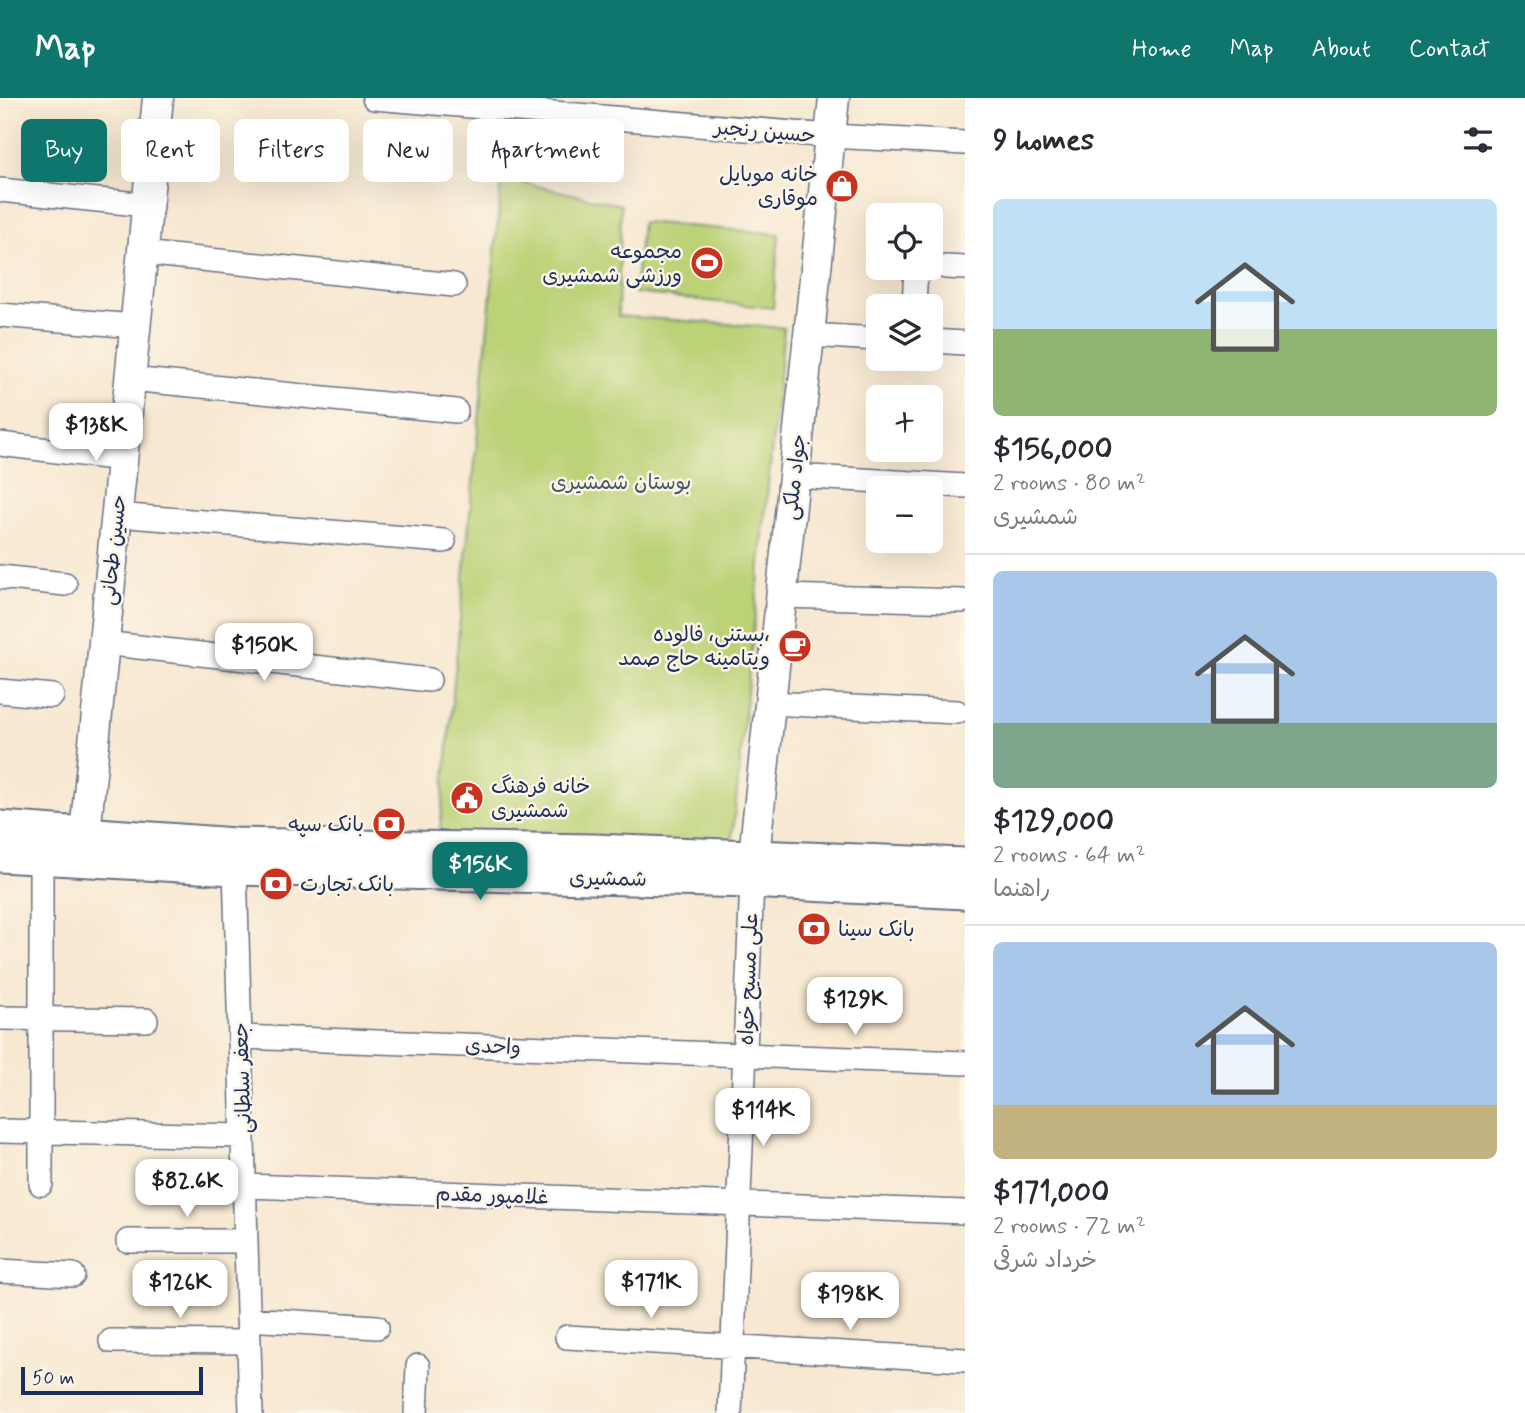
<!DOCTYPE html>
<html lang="en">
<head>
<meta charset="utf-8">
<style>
	:root { --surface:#fff; --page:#f7f7f7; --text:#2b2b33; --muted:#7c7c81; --line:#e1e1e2; --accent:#0f766e }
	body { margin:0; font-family:Mynerve,"Playpen Sans Arabic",sans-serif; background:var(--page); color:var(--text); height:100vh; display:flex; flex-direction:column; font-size:26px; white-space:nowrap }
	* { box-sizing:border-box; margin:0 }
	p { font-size:23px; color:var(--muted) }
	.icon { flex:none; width:38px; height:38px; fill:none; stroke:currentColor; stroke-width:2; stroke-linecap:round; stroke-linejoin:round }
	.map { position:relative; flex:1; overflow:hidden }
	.panel { display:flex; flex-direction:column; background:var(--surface); width:560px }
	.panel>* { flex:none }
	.banner { position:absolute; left:21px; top:21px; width:665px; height:63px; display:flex; gap:14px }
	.controls { position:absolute; left:866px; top:105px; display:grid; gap:14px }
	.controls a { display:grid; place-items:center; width:77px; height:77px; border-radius:10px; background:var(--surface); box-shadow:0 7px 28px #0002; font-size:35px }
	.scale { position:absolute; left:21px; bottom:18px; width:182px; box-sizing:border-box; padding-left:7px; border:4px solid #1b2f5e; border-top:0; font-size:19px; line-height:24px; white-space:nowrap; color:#1b2f5e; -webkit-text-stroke:5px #fcf5e5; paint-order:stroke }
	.price { position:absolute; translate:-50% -60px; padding:0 16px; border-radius:14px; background:#fff; color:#222; font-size:23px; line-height:46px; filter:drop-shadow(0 2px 4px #0008) }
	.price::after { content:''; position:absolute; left:50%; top:42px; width:21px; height:16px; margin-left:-10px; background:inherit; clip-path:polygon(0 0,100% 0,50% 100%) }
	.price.on { background:var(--accent); color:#fff }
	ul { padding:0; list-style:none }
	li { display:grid; align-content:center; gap:14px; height:371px; padding:0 28px }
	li+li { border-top:2px solid var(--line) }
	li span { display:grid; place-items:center; height:217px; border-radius:10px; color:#555 }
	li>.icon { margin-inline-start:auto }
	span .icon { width:126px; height:126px; fill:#fffc; stroke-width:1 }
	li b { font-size:30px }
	h2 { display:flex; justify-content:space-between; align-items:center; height:84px; padding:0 28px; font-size:30px }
	.chip { padding:0 24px; border-radius:10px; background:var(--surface); box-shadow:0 7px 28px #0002; font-size:24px; line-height:63px }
	.chip.on { background:var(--accent); color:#fff }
	header { display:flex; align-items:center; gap:42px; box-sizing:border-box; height:98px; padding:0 35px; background:var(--accent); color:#fff }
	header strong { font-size:33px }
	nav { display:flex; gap:38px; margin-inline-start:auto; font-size:24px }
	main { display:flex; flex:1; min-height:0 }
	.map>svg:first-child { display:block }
	.green { fill:#bbd277; stroke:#6b806a; stroke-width:2 }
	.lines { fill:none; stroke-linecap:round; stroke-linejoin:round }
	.minor-casing { stroke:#687086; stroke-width:26 }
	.tertiary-casing { stroke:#687086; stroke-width:33 }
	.secondary-casing { stroke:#687086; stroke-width:37 }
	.minor { stroke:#fff; stroke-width:23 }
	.tertiary { stroke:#fff; stroke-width:30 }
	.secondary { stroke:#fff; stroke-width:33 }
	.labels { text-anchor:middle; stroke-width:5; stroke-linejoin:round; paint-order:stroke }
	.street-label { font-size:21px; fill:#1b2f5e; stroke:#fcf5e5 }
	.poi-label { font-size:21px; fill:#1b2f5e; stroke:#fcf5e5; text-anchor:end }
	.park-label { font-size:21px; fill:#435864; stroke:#fcf5e5 }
</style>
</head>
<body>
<header>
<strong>Map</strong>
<nav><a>Home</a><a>Map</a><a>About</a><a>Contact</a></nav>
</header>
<main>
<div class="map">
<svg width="965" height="1315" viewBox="0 0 965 1315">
	<rect width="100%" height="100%" fill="#fcf5e5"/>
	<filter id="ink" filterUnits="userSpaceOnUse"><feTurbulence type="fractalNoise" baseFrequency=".0143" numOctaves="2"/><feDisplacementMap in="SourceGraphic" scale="14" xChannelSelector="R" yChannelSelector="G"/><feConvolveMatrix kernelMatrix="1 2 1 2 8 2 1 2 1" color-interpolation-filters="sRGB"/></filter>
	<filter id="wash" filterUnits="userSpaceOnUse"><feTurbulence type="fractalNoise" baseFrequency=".00686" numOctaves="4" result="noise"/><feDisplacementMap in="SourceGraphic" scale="28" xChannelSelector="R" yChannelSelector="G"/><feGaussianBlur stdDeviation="1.57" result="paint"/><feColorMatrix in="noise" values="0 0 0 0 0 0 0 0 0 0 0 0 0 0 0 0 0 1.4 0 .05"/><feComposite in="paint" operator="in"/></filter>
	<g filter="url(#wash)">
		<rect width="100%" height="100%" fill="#f7e8d1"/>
		<!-- green -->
		<path class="green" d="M502,80L621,107L618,218L784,230L731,752L439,742Z
			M642,124L779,136L773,210L635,195Z"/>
	</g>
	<g filter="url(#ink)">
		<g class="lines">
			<defs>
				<path id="minor" d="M374,0L830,38L965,45
					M0,92L147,107
					M142,155L454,187
					M946,169L965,170
					M914,208L916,170
					M0,217L135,228
					M809,237L878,241
					M931,243L965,245
					M130,281L456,313
					M0,346L122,361
					M794,378L965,388
					M116,417L444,443
					M0,479L65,486
					M781,498L962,503
					M103,545L429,582
					M0,593L52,598
					M769,605L957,614
					M235,770L251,1315
					M0,920L146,922
					M241,939L965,965
					M0,1033L243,1038
					M41,1086V761
					M245,1088L965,1114
					M128,1143H246
					M0,1173L73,1177
					M248,1221L377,1229
					M567,1239L965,1262
					M111,1243L249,1244
					M416,1315L418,1268
					M730,1315L752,783"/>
				<path id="tertiary" d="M85,736L158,0
					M754,758L834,0"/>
				<path id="secondary" d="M0,730L235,747L594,753L965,767
					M0,757L235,770L752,783L965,794"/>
			</defs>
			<!-- minor casing -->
			<use href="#minor" class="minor-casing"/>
			<!-- tertiary casing -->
			<use href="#tertiary" class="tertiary-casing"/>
			<!-- secondary casing -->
			<use href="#secondary" class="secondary-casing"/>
			<!-- minor -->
			<use href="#minor" class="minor"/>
			<!-- tertiary -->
			<use href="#tertiary" class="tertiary"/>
			<!-- secondary -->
			<use href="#secondary" class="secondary"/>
		</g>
	</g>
	<!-- icons -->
	<defs>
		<symbol id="shop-disc" viewBox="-11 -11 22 22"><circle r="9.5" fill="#c8321e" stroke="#fcf5e5"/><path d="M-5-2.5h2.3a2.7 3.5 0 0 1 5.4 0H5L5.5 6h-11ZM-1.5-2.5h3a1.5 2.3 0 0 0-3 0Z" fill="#fff"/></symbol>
		<symbol id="stadium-disc" viewBox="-11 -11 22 22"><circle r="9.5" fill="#c8321e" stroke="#fcf5e5"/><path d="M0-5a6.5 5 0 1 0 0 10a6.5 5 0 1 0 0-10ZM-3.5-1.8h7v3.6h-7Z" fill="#fff"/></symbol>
		<symbol id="cafe-disc" viewBox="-11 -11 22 22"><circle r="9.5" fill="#c8321e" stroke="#fcf5e5"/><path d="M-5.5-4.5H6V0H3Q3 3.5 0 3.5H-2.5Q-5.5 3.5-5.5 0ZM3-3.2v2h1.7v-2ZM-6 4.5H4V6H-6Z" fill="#fff"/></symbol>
		<symbol id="civic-disc" viewBox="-11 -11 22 22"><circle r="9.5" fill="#c8321e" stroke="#fcf5e5"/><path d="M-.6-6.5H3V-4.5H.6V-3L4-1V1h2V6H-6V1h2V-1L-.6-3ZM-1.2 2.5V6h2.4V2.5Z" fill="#fff"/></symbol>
		<symbol id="bank-disc" viewBox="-11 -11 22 22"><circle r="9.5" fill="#c8321e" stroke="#fcf5e5"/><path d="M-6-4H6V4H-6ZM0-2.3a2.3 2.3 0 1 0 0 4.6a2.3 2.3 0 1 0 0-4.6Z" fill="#fff"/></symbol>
	</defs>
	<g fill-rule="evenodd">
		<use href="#shop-disc" x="823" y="69" width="38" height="38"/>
		<use href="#stadium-disc" x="688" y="146" width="38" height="38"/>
		<use href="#cafe-disc" x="776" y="529" width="38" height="38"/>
		<use href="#civic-disc" x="448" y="681" width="38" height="38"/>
		<use href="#bank-disc" x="370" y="707" width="38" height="38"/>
		<use href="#bank-disc" x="257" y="767" width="38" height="38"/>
		<use href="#bank-disc" x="795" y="812" width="38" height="38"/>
	</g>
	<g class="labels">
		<!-- street labels -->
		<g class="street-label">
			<text transform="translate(765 33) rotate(5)" y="7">حسین رنجبر</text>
			<text transform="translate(794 379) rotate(-84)" y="7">جواد ملکی</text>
			<text transform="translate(113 452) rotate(-84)" y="7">حسین طحانی</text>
			<text transform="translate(608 780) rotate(1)" y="7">شمشیری</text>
			<text transform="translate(748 881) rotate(-88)" y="7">علی مسیح خواه</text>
			<text transform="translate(493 948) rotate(2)" y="7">واحدی</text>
			<text transform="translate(242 980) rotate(-92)" y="7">جعفر سلطانی</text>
			<text transform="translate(492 1097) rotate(2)" y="7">غلامپور مقدم</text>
		</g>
		<!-- poi labels -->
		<g class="poi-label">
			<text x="818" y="83">خانه موبایل<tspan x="818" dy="24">موقاری</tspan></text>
			<text x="682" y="160">مجموعه<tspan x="682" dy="24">ورزشی شمشیری</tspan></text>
			<text x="770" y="543">بستنی، فالوده،<tspan x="770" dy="24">ویتامینه حاج صمد</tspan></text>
			<text x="491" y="695" text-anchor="start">خانه فرهنگ<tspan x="491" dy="24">شمشیری</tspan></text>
			<text x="364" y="733">بانک سپه</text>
			<text x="300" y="793" text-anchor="start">بانک تجارت</text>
			<text x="838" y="838" text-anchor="start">بانک سینا</text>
		</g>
		<!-- park labels -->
		<g class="park-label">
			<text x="621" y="391">بوستان شمشیری</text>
		</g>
	</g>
</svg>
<div class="controls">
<a><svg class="icon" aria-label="locate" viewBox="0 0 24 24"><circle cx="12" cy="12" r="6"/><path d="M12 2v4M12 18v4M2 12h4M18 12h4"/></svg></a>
<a><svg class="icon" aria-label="layers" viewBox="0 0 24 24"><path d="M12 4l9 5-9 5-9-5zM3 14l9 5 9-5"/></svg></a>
<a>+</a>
<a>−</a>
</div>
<div class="scale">50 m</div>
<b class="price" style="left:96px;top:365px">$138K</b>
<b class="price" style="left:264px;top:585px">$150K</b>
<b class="price on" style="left:480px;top:804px">$156K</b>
<b class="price" style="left:855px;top:939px">$129K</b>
<b class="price" style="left:763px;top:1050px">$114K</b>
<b class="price" style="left:187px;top:1121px">$82.6K</b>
<b class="price" style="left:180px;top:1222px">$126K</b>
<b class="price" style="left:651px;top:1222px">$171K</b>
<b class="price" style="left:850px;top:1234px">$198K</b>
<div class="banner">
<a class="chip on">Buy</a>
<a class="chip">Rent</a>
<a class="chip">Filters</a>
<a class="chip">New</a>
<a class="chip">Apartment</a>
</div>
</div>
<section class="panel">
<h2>9 homes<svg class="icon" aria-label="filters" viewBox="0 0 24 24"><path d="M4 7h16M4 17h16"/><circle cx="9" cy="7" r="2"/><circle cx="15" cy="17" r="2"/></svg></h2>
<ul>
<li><span style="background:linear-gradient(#bfe0f5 60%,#8fb573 0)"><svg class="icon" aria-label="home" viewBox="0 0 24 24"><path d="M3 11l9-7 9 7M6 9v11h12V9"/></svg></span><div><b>$156,000</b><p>2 rooms · 80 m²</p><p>شمشیری</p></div></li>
<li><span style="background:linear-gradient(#a9c7e8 70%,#7fa58c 0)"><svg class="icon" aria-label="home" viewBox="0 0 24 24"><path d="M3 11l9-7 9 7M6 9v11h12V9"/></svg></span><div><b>$129,000</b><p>2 rooms · 64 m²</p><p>راهنما</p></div></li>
<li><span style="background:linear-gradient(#a9c7e8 75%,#c2b280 0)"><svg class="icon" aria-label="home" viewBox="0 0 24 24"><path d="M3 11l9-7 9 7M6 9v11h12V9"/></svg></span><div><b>$171,000</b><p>2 rooms · 72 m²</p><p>خرداد شرقی</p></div></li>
</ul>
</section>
</main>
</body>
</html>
